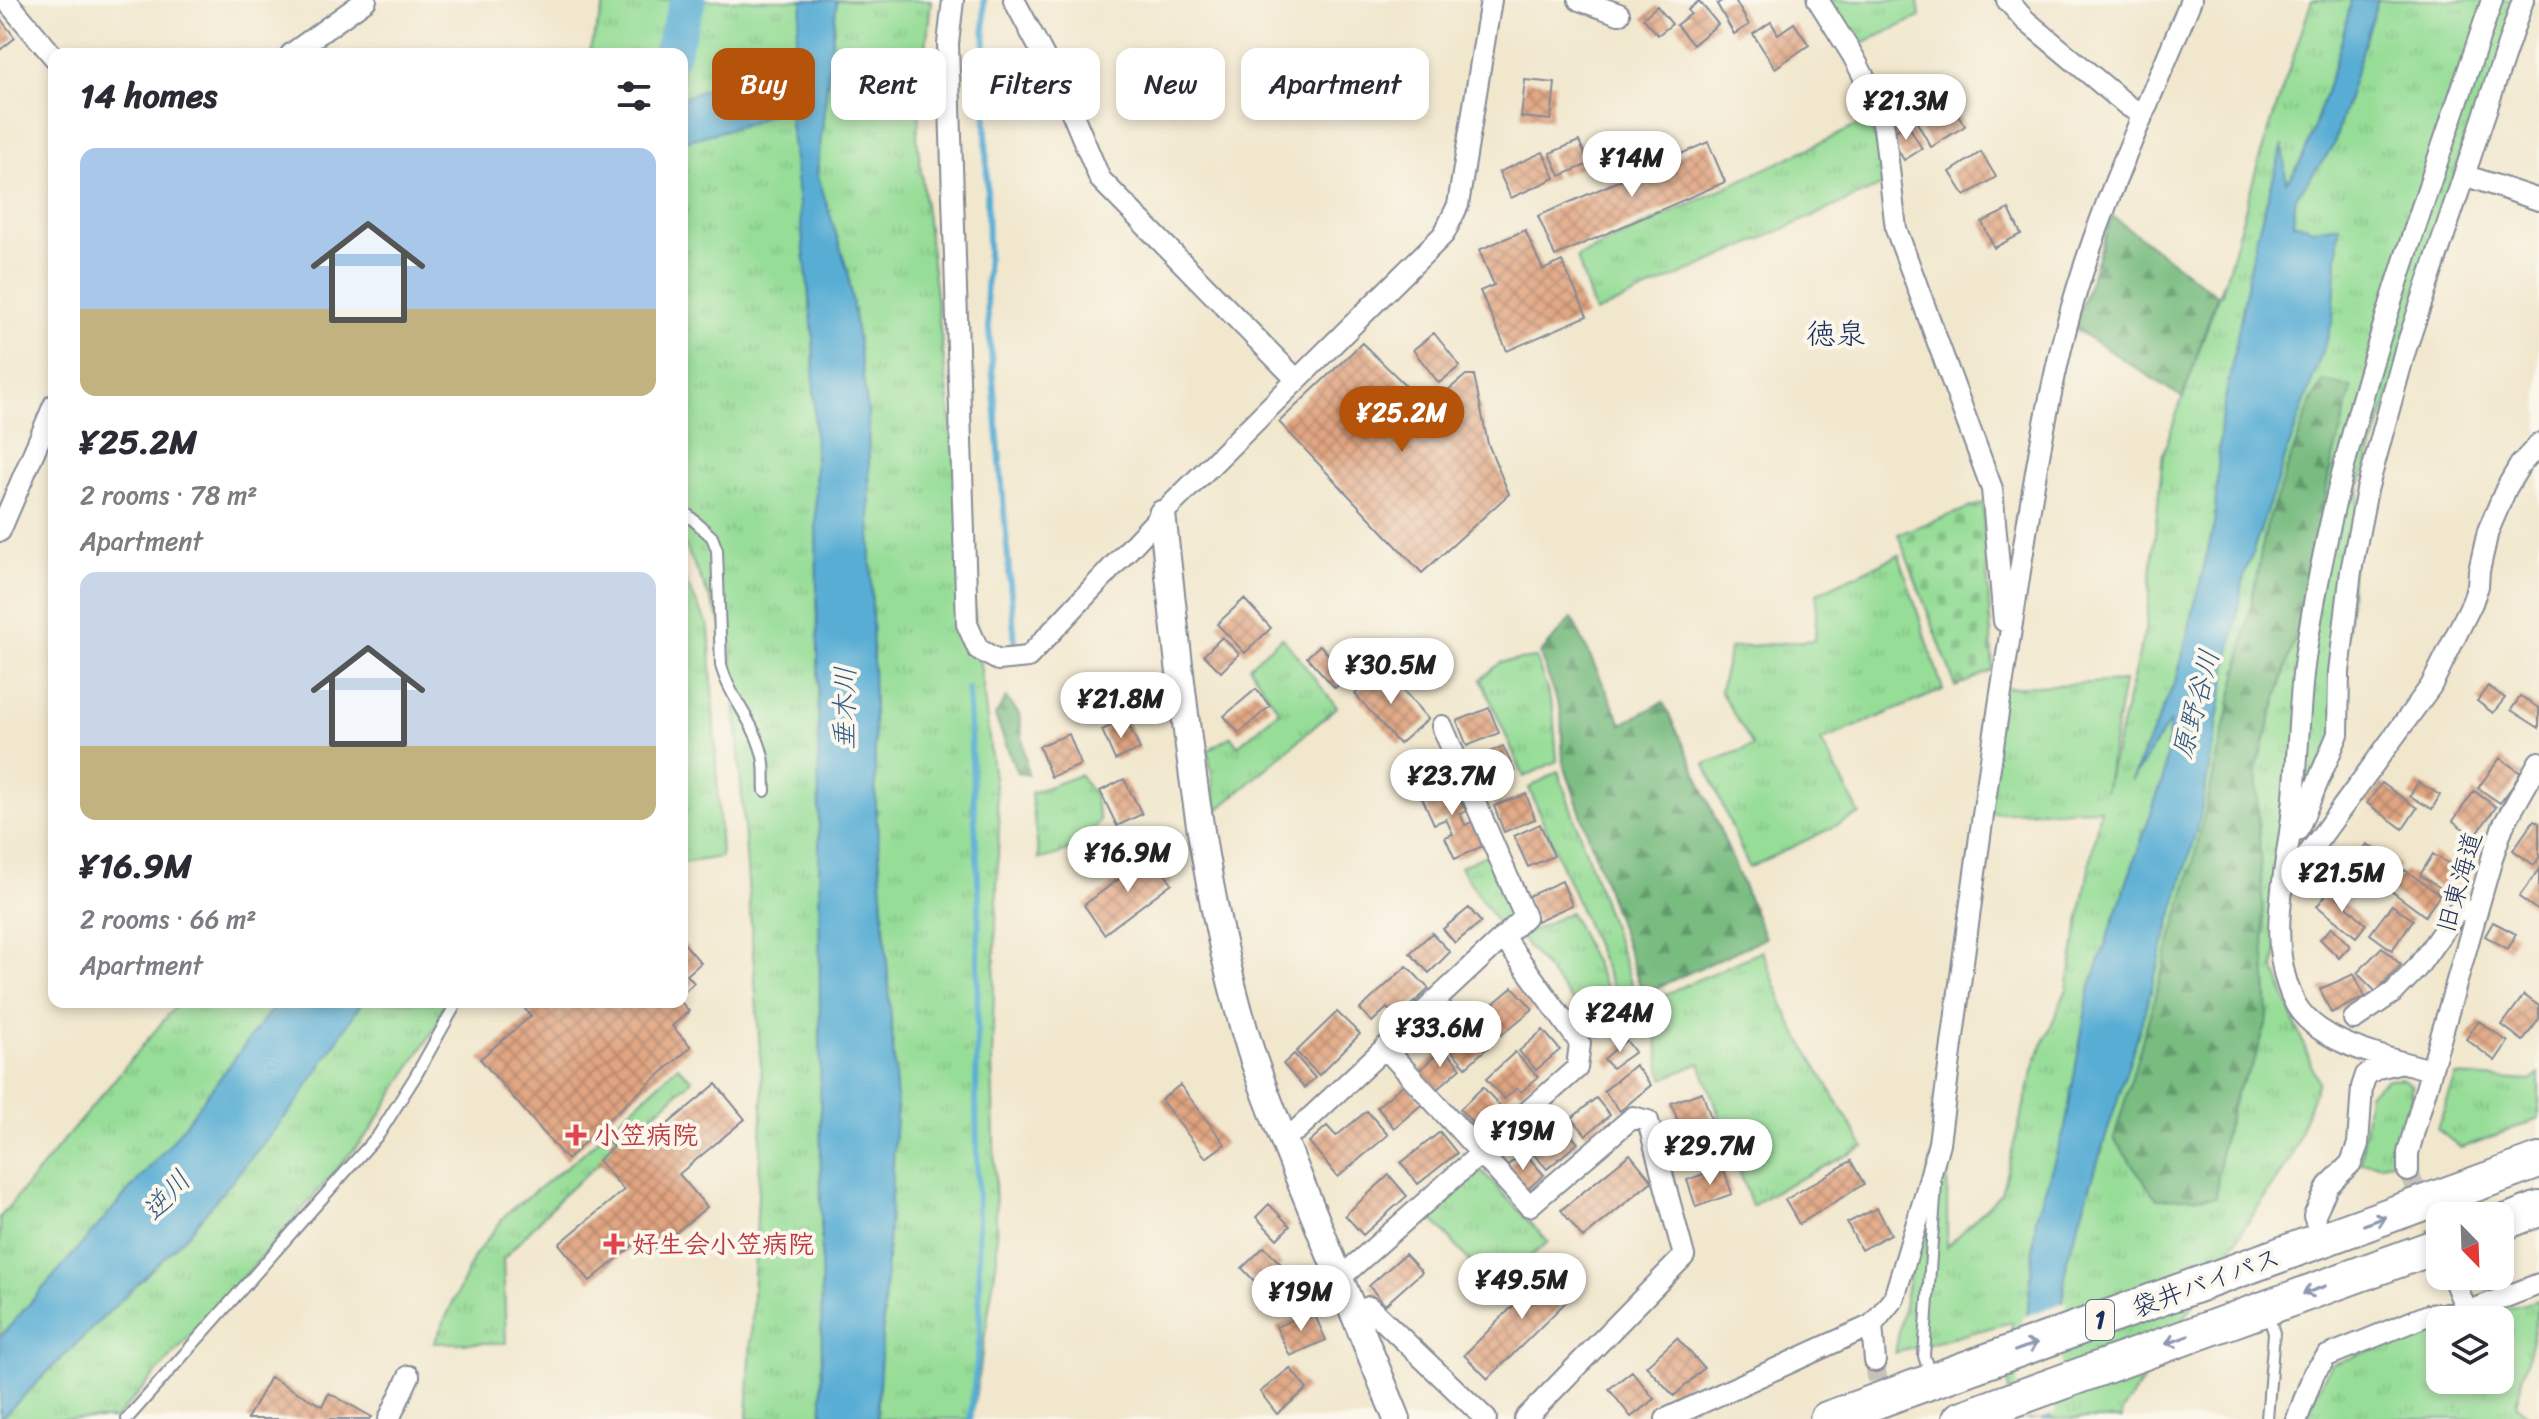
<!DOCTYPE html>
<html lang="en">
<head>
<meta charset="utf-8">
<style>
	:root { --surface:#fff; --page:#f7f7f7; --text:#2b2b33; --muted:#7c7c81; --accent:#b45309 }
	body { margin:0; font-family:Sriracha,"Klee One",sans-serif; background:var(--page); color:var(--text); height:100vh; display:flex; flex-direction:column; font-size:30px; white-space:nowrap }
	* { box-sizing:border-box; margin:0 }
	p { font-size:26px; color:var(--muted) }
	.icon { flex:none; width:44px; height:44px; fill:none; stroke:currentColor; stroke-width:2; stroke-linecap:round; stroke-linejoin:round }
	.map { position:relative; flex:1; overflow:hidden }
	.side { position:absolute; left:48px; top:48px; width:640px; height:960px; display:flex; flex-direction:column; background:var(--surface); border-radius:16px; box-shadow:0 4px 12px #0003 }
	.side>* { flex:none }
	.banner { position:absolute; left:712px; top:48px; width:760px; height:72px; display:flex; gap:16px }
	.needle { width:52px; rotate:157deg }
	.buttons { position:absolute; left:2426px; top:1202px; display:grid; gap:16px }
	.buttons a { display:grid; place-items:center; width:88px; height:88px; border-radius:16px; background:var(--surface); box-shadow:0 4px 12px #0003; font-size:40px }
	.price { position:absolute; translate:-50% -68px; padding:0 18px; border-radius:28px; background:#fff; color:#222; font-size:26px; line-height:52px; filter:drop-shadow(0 2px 4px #0008) }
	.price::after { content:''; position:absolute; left:50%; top:48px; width:24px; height:18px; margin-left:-12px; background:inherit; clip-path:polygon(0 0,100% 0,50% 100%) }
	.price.on { background:var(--accent); color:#fff }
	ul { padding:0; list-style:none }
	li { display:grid; align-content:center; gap:16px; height:424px; padding:0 32px }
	li span { display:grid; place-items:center; height:248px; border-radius:16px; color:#555 }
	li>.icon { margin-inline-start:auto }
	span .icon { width:144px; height:144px; fill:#fffc; stroke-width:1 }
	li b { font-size:34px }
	h2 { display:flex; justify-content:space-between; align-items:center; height:96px; padding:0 32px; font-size:34px }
	.tag { padding:0 28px; border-radius:16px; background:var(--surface); box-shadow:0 4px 12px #0003; font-size:28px; line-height:72px }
	.tag.on { background:var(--accent); color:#fff }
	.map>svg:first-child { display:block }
	.grass { fill:url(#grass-tufts); stroke:#58867a; stroke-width:2 }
	.forest { fill:url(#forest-firs); stroke:#4a766f; stroke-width:2 }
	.cemetery { fill:url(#cemetery-stones); stroke:#58867a; stroke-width:2 }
	.water { fill:#59add4; stroke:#3a6e99; stroke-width:2 }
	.pier { fill:#f1e7cd }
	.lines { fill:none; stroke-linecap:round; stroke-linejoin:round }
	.stream { stroke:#59add4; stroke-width:6 }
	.river { stroke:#59add4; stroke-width:36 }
	.building { fill:url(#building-cross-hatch) }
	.minor-tunnel { stroke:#c6c2b7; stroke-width:20; stroke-dasharray:20 10; stroke-linecap:butt }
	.service-casing { stroke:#868b96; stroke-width:14 }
	.minor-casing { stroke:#868b96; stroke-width:24 }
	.tertiary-casing { stroke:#868b96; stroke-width:30 }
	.trunk-casing { stroke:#868b96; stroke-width:38 }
	.service { stroke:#fff; stroke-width:10 }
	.minor { stroke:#fff; stroke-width:20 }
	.tertiary { stroke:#fff; stroke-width:26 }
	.trunk { stroke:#fff; stroke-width:34 }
	.oneway { stroke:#8d97ae }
	.health-dot { fill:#e0444e; stroke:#fbf7ec; stroke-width:3 }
	.labels { text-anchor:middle; stroke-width:8; stroke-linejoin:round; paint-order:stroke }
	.shield { fill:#fbf7ec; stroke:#5e6b89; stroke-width:2 }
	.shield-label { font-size:24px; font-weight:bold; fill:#1b2f5e }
	.street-label { font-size:26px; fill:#1b2f5e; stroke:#fbf7ec }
	.health-label { font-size:26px; font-weight:bold; fill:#be3a42; stroke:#fbf7ec; text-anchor:start }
	.water-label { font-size:28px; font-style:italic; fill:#315b87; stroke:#fbf7ec }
	.quarter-label { font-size:30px; fill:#1b2f5e; stroke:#fbf7ec }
</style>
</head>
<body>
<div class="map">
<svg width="2539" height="1419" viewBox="0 0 2539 1419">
	<defs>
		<pattern id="grass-tufts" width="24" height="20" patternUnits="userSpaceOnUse" patternTransform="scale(2)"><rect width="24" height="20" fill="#96dd97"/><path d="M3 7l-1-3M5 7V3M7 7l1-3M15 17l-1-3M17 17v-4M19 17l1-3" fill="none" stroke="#81be85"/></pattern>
		<pattern id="forest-firs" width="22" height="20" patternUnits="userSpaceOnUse" patternTransform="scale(2)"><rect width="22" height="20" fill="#78bc80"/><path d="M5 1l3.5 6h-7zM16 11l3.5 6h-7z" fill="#62996c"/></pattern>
		<pattern id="cemetery-stones" width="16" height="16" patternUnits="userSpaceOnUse" patternTransform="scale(2)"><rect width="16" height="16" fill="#96dd97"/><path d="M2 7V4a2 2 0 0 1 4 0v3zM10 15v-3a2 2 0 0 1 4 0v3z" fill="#81be85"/></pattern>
		<pattern id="building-cross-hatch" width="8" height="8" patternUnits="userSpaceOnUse" patternTransform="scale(2)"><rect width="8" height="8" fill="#e1a480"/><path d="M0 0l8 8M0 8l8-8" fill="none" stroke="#b6866c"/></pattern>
	</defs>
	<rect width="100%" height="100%" fill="#fbf7ec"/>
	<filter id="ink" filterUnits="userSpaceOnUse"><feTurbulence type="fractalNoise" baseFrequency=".0125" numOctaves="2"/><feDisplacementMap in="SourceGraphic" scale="16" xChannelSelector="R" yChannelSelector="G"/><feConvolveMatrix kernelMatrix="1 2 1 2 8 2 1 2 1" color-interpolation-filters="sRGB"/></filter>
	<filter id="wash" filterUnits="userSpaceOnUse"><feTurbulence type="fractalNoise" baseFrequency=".006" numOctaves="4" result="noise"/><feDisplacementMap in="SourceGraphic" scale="32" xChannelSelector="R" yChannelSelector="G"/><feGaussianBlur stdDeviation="1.8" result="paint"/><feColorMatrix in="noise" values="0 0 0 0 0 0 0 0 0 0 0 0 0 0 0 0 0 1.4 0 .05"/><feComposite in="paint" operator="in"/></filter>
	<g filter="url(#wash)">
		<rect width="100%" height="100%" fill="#f1e7cd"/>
		<!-- grass -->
		<path class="grass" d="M606,0H931L917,137L999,821L992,1059L997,1258L972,1419H747L763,1094L731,643L682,539V54H588Z
			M1827,0H1918L1920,17L1856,46Z
			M2312,0H2522L2503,57L2462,146L2435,260L2360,485L2338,734L2297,832L2274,968L2318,1082L2292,1156L2122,1412V1419H2007L2012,1322L1895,1353L1948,1072L1947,1247L2001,1193L2036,1060L2067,989L2100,809L1982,813L2002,688L2124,681L2105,791L2146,626L2163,453L2223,282L2221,296L2258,163Z
			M1867,121L1877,142L1883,185L1595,313L1577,257Z
			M1899,555L1943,690L1821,741L1860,814L1749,868L1705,764L1753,746L1720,691L1730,648L1815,640L1817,593Z
			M682,575L709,627L721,857L682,863Z
			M1282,637L1337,707L1217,811L1208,750L1231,736L1238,746L1279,711L1249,666Z
			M1536,658L1553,709L1557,761L1524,777L1481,679L1501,662Z
			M1558,771L1637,999L1617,997L1529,788Z
			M1080,775L1094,796L1100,821C1080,846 1071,853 1039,859L1031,793Z
			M1486,855L1511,917L1499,926L1460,867Z
			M1570,912L1607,989L1579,1009L1520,937Z
			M1762,951L1791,1023L1864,1147L1777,1190L1752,1206L1700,1063L1663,1079L1650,1001Z
			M179,1002H451L370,1131L258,1261L115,1419H0V1217Z
			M678,1066L692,1080L562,1196L503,1259L506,1343H434L474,1257L507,1213L581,1155Z
			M2539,1074V1119L2461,1148L2437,1129L2456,1076L2531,1081Z
			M2401,1078L2412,1085C2415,1112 2396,1133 2396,1161L2381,1164L2361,1163L2368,1093L2388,1079Z
			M1482,1171L1548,1242L1493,1288L1429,1215Z
			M2538,1300L2537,1318L2516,1405L2534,1419H2304L2330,1365L2440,1326V1380H2500V1320H2463Z"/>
		<!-- forest -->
		<path class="forest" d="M2112,216L2217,295L2183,398L2074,328Z
			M2324,381L2352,388L2329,473L2312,580L2256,770L2268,1018L2254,1062L2236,1093L2221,1148L2216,1197L2157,1199L2114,1139L2192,867L2239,666L2266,527L2311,402Z
			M1572,618L1622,724L1663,702L1690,758L1765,938L1643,994L1563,762L1561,712L1540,654Z
			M1006,698L1019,714L1028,775L1017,773L995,716Z"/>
		<!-- cemetery -->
		<path class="cemetery" d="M1983,503L1993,670L1956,687L1898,534Z"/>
		<!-- water -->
		<path class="water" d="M803,0H837L817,173L848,272L868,411L876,809L897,1102L877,1419H822L818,656L813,333L788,105L751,123L682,142V98L715,86L788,80Z
			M2351,0H2378L2333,147L2296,197L2293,223L2314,229L2339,225L2333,320L2244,577L2200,817L2141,1025L2067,1260L2050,1419H2018L2036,1217L2065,1128L2089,991L2164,775L2170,721L2131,781L2177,677L2214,525L2221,421L2256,238L2283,144L2286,182C2304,163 2310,138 2318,115C2332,76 2343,40 2351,0Z
			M277,1002H362L296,1104L186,1236L0,1419V1337L170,1144Z"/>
		<!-- pier -->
		<path class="pier" d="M2067,1301L2055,1414L2041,1419H2014L2023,1317Z"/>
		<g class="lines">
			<!-- stream -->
			<path class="stream" d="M984,0L988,252L986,293L1015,643
				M968,689L979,898L976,1094L980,1337L970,1419"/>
			<!-- river -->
			<path class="river" d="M671,54L688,0"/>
		</g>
		<g id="blocks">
			<!-- building -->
			<path class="building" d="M1723,0H1735L1749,25L1734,34L1717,4Z
				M1699,1L1718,24L1693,45L1676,25L1691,14L1688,10Z
				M1657,6L1672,24L1658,35L1643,18Z
				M0,18L15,38L0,50Z
				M1771,22L1778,34L1794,23L1809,45L1775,68L1753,34Z
				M1525,80L1555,83L1551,120L1521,117Z
				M1948,99L1965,126L1931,147L1915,119Z
				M1908,124L1922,149L1904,160L1889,134Z
				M1579,141L1589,164L1560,176L1550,153Z
				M1708,142L1725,182L1555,256L1538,216Z
				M1543,152L1555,178L1511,198L1499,172Z
				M1981,152L1996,177L1965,196L1950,172Z
				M2009,209L2021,234L1994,248L1982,222Z
				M1525,230L1543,270L1562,261L1587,316L1507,351L1480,291L1494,285L1479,250Z
				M1434,333L1460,366L1439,383L1413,350Z
				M1362,343L1428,407L1466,375H1474L1488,444L1509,494L1422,573L1279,422Z
				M1244,599L1271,628L1245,653L1217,624Z
				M1222,637L1239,654L1221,672L1204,655Z
				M1320,645L1348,677L1335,688L1307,657Z
				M1384,668L1428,719L1399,744L1355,694Z
				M2488,686L2505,698L2493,713L2477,701Z
				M1256,689L1270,706L1239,733L1224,716Z
				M2520,697L2539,708V728L2511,710Z
				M1489,708L1499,733L1467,746L1457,721Z
				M1126,719L1140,749L1115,760L1102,730Z
				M1069,734L1081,765L1051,777L1039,746Z
				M1503,746L1515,772L1480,788L1468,762Z
				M2500,758L2522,774L2500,803L2478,788Z
				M1450,777L1466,811L1460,814L1465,825L1474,821L1485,845L1455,859L1445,837L1453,834L1446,819L1434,824L1419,791Z
				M1124,779L1142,814L1117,826L1100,791Z
				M2418,782L2440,795L2432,809L2410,796Z
				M2382,783L2417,808L2403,829L2367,803Z
				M2474,791L2496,807L2474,837L2453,821Z
				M1526,794L1535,819L1504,832L1494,806Z
				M2534,820L2539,823V858L2534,865L2513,850Z
				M1540,824L1554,856L1528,867L1514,836Z
				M2367,844L2399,865L2385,886L2353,865Z
				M2433,854L2457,869L2444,890L2420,875Z
				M1151,855L1172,883L1104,934L1084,905Z
				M2539,869V911L2519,897Z
				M2405,870L2440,895L2425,916L2390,890Z
				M1562,881L1572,905L1537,921L1526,897Z
				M2330,890L2366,924L2356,937L2317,906Z
				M2392,905L2413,920L2392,950L2370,934Z
				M1469,908L1481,922L1455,943L1443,929Z
				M2493,922L2516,934L2508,949L2485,936Z
				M2332,927L2350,946L2339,958L2320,939Z
				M1432,933L1450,952L1429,973L1410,953Z
				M682,941L701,963L687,975L694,983L682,994Z
				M2382,947L2401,965L2376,992L2357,973Z
				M1407,966L1429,989L1396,1018L1387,1008L1372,1022L1360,1009Z
				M2354,974L2365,997L2331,1013L2320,989Z
				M1513,987L1533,1009L1501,1035L1482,1013Z
				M2524,995L2539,1006V1019L2523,1041L2502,1025Z
				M1603,1001L1618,1018L1595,1037L1580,1020Z
				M519,1002H681L689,1011L672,1026L691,1047L604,1123L620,1141L634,1129L645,1143L716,1084L745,1119L679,1174L707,1207L651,1253L640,1240L590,1281L559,1244L624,1190L598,1160L613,1147L598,1129L567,1160L480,1059L531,1016Z
				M1337,1012L1360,1034L1319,1075L1296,1052Z
				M2479,1021L2508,1042L2495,1061L2466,1039Z
				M1477,1023L1494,1042L1466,1067L1449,1048Z
				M1543,1030L1560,1050L1536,1070L1519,1051Z
				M1626,1040L1635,1052L1612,1068L1604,1059Z
				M1443,1048L1461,1068L1436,1090L1419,1071Z
				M1515,1052L1538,1077L1521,1092L1517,1088L1504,1099L1486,1079Z
				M1294,1054L1315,1078L1304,1088L1283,1064Z
				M1635,1065L1651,1085L1620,1111L1604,1091Z
				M1405,1083L1422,1104L1394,1128L1377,1107Z
				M1180,1085L1225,1144L1206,1158L1161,1100Z
				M1483,1087L1500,1106L1477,1128L1460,1109Z
				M1702,1092L1711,1118L1681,1129L1671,1103Z
				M1596,1098L1610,1115L1586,1135L1572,1118Z
				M1367,1111L1388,1135L1338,1177L1309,1142L1327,1126L1336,1136Z
				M1715,1122L1724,1147L1704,1154L1695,1129Z
				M1561,1123L1578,1143L1547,1169L1529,1149Z
				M1440,1132L1457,1153L1418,1184L1401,1163Z
				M1698,1142L1703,1158L1687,1163L1682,1147Z
				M1524,1152L1544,1175L1523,1193L1502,1170Z
				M1630,1154L1652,1181L1583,1238L1561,1210Z
				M1851,1161L1864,1184L1799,1224L1785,1200Z
				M1723,1167L1732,1194L1696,1207L1687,1180Z
				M1389,1175L1407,1196L1363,1235L1345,1215Z
				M1269,1204L1290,1226L1277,1239L1256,1217Z
				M1877,1208L1891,1234L1861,1250L1847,1223Z
				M1264,1247L1282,1265L1259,1286L1242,1268Z
				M1405,1254L1422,1272L1385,1305L1369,1286Z
				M1556,1263L1580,1288L1488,1379L1464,1355Z
				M1313,1311L1326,1340L1290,1356L1276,1327Z
				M1677,1338L1704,1368L1674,1396L1646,1366Z
				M1290,1368L1307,1389L1277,1414L1260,1392Z
				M1632,1371L1654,1399L1631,1417L1609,1389Z
				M270,1377L322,1406L329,1393L372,1417L370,1419H247Z"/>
		</g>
	</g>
	<g filter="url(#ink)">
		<use href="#blocks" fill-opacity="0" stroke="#868b96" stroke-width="2"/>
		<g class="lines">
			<!-- minor-tunnel -->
			<path class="minor-tunnel" d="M2408,1171L2440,1246
				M1875,1361L1882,1419"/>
			<defs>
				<path id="service" d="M682,516L688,515L712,537L717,550L721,665C729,697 754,721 762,753C766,765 764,779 765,791
					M1930,1375L1924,1356L1936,1184
					M127,1419L379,1134L415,1077L457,1002
					M2267,1419L2274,1333L2268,1314"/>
				<path id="minor" d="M6,0L54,57
					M953,0L948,44L967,624L978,649L998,660L1028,657L1162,514L1444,234L1458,205L1491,0
					M1014,0L1065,96L1100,179L1297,380
					M1579,0L1619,14
					M1818,0L1853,56L1874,96L1884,127L1896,229L1992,489L2004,621
					M2007,0L2025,20L2128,106L2142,114
					M291,54L366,0
					M2464,175L2539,200
					M0,531L54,405
					M2297,831L2338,734L2339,672L2351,571L2367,490L2404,354L2523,0
					M2284,887L2431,686L2472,603L2478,586L2479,571L2488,531L2506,489L2520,465L2539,444
					M2354,1019L2394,992L2417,968L2456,913L2465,910L2477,911
					M1386,1049L1529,1206L1633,1117L1648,1121L1684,1256L1525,1419
					M2431,1070C2388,1058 2315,1044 2294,1001C2266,943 2285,878 2292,817C2297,773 2298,729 2302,685C2305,647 2313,609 2320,572C2359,376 2429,188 2492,0
					M1282,1137L1297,1130L1525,917L1442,726
					M2408,1171V1153L2414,1131L2493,855L2503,826L2539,762
					M2322,1240L2314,1216L2328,1186L2351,1163L2358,1144L2362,1087L2366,1075L2378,1068L2402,1062
					M1339,1279L1577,1068L1580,1043L1503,937
					M2456,1285L2467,1312
					M1354,1313L1369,1307L1486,1419
					M1872,1325L1875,1361
					M389,1419L409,1376
					M1666,1419L1872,1325L1894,1298L1925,1196L1939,1143C1962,969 1984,796 2012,623C2027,526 2041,428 2065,332C2095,215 2146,111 2191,0
					M2297,1419L2314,1373L2327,1356L2428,1315L2467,1312L2539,1284"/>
				<path id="tertiary" d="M1162,514C1183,692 1197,881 1251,1052C1266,1098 1285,1143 1303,1188C1334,1265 1366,1342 1397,1419"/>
				<path id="trunk" d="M2500,1224L2539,1209
					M1827,1419L2539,1161
					M1960,1419L2440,1245"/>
			</defs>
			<!-- service casing -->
			<use href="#service" class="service-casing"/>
			<!-- minor casing -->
			<use href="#minor" class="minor-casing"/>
			<!-- tertiary casing -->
			<use href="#tertiary" class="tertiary-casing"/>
			<!-- trunk casing -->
			<use href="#trunk" class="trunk-casing"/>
			<!-- service -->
			<use href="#service" class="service"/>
			<!-- minor -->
			<use href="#minor" class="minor"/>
			<!-- tertiary -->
			<use href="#tertiary" class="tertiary"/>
			<!-- trunk -->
			<use href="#trunk" class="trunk"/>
		</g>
		<!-- one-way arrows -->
		<defs><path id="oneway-shaft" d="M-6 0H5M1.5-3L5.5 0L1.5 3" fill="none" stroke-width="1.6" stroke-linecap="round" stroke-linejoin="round" transform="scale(2)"/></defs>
		<g class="oneway">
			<use href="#oneway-shaft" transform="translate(2375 1221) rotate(-20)"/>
			<use href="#oneway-shaft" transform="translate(2314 1290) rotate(160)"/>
			<use href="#oneway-shaft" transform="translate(2177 1340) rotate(160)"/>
			<use href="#oneway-shaft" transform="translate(2026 1347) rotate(-20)"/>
		</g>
	</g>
	<!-- markers -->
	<g class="health-dot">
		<path d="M572 1123h8v8h8v8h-8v8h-8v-8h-8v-8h8z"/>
		<path d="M610 1232h8v8h8v8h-8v8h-8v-8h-8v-8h8z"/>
	</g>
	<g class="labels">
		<!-- shield labels -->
		<rect class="shield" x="2086" y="1300" width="28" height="40" rx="6"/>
		<g class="shield-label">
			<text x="2100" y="1328">1</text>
		</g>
		<!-- street labels -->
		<g class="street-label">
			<text transform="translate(2459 882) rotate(-74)" y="9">旧東海道</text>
			<text transform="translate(2206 1282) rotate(-20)" y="9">袋井バイパス</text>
		</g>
		<!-- health labels -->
		<g class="health-label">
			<text x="594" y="1144">小笠病院</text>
			<text x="632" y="1253">好生会小笠病院</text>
		</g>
		<!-- water labels -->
		<g class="water-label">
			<text transform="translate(2195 704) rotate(-75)" y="10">原野谷川</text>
			<text transform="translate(844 708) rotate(-89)" y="10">垂木川</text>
			<text transform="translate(166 1195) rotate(-48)" y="10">逆川</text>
		</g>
		<!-- quarter labels -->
		<g class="quarter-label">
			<text x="1836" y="344">徳泉</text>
		</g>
	</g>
</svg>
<div class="buttons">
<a><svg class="needle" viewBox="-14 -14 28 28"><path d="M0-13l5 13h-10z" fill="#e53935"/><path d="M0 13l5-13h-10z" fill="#7c7c81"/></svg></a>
<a><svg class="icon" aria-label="layers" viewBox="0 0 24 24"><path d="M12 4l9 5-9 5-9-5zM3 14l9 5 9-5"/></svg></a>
</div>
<b class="price" style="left:1906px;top:142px">¥21.3M</b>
<b class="price" style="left:1632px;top:199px">¥14M</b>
<b class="price on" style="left:1402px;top:454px">¥25.2M</b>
<b class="price" style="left:1391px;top:706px">¥30.5M</b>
<b class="price" style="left:1121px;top:740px">¥21.8M</b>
<b class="price" style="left:1452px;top:817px">¥23.7M</b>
<b class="price" style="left:1128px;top:894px">¥16.9M</b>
<b class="price" style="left:2342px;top:914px">¥21.5M</b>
<b class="price" style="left:1620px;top:1054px">¥24M</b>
<b class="price" style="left:1440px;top:1069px">¥33.6M</b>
<b class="price" style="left:1523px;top:1172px">¥19M</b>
<b class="price" style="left:1710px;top:1187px">¥29.7M</b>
<b class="price" style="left:1522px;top:1321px">¥49.5M</b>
<b class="price" style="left:1301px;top:1333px">¥19M</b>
<div class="banner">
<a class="tag on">Buy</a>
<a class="tag">Rent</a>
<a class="tag">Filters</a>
<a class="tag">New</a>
<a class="tag">Apartment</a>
</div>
<section class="side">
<h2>14 homes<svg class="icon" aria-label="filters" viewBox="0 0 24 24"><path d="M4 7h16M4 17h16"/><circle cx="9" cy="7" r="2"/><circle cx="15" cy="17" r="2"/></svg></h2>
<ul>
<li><span style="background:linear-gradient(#a9c7e8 65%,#c2b280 0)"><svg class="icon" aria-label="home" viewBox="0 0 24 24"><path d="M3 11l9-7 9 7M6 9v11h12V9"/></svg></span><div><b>¥25.2M</b><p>2 rooms · 78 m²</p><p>Apartment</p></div></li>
<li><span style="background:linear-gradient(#c9d6e8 70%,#c2b280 0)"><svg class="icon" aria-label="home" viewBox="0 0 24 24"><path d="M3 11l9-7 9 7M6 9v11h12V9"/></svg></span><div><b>¥16.9M</b><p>2 rooms · 66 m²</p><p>Apartment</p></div></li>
</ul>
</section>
</div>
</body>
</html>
